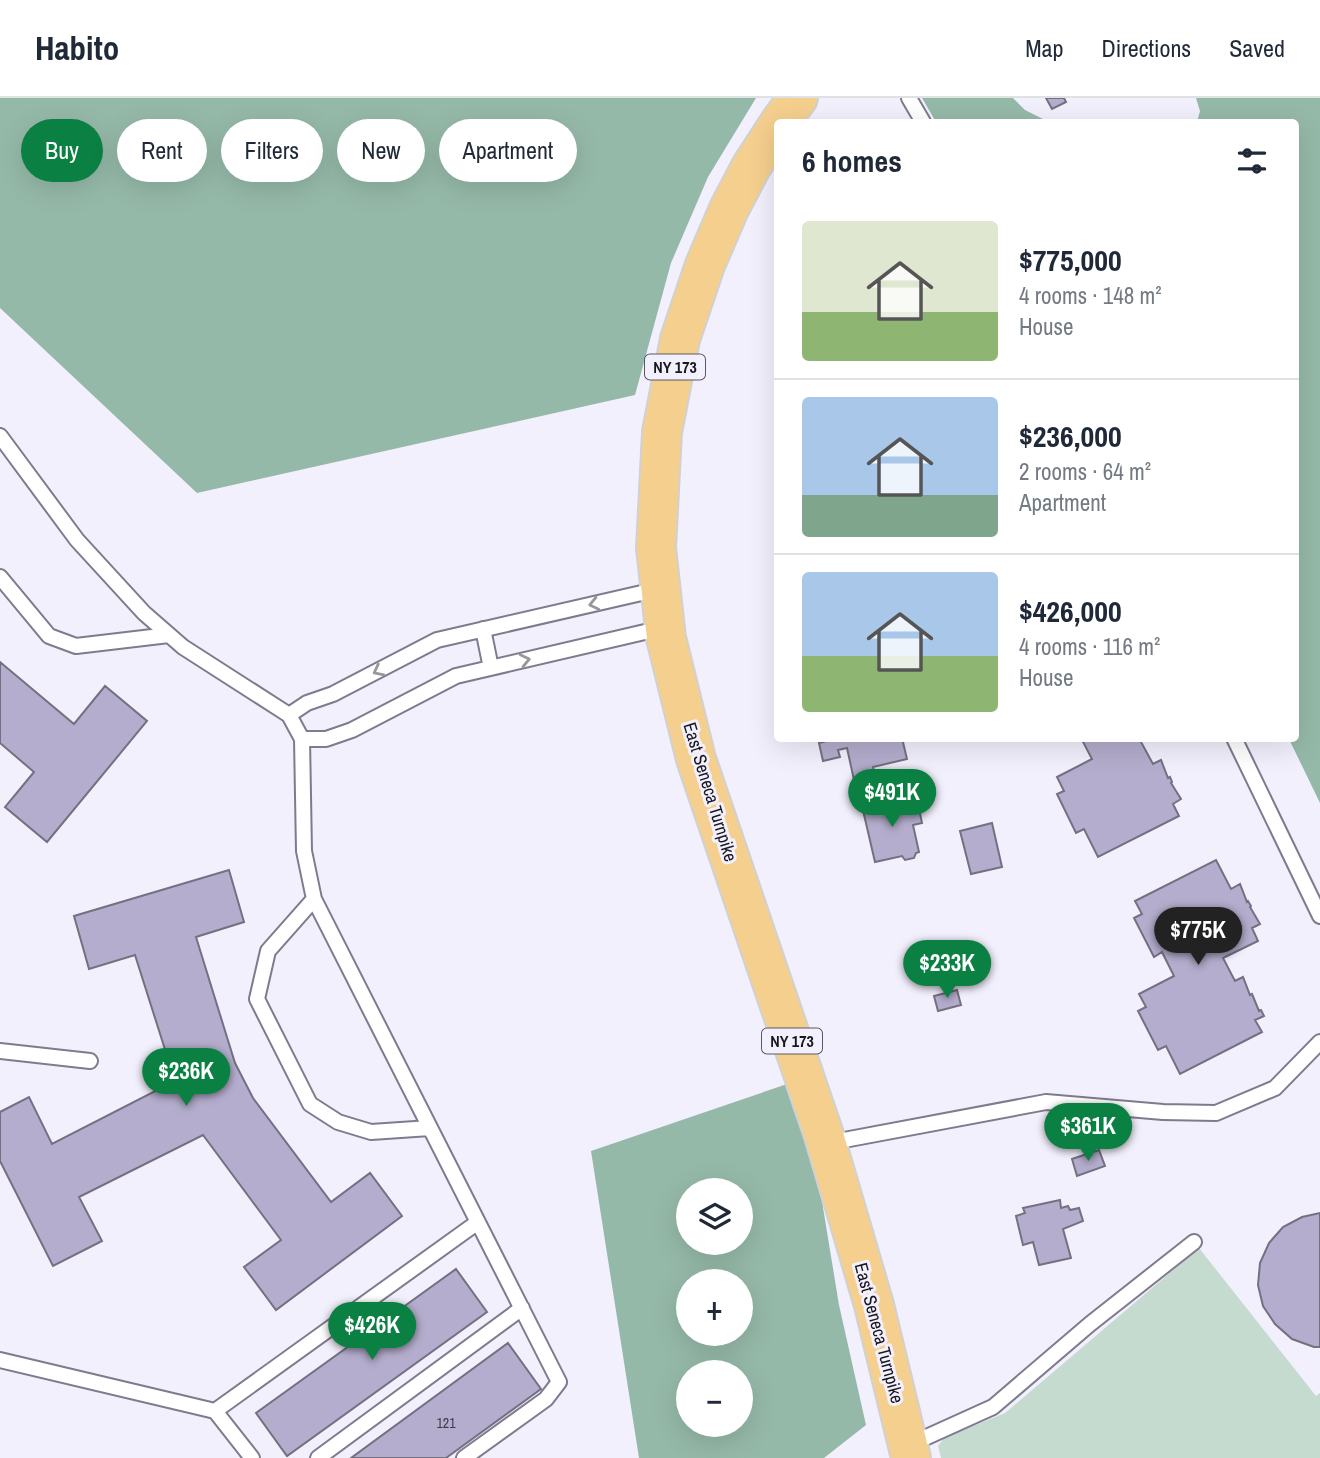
<!DOCTYPE html>
<html lang="en">
<head>
<meta charset="utf-8">
<style>
	:root { --surface:#fff; --page:#f2f2f3; --text:#1f2937; --muted:#747a83; --line:#e0e1e3; --accent:#0b8043 }
	body { margin:0; font-family:"Archivo Narrow",sans-serif; background:var(--page); color:var(--text); height:100vh; display:flex; flex-direction:column; font-size:26px; white-space:nowrap }
	* { box-sizing:border-box; margin:0 }
	p { font-size:23px; color:var(--muted) }
	.icon { flex:none; width:38px; height:38px; fill:none; stroke:currentColor; stroke-width:2; stroke-linecap:round; stroke-linejoin:round }
	.map { position:relative; flex:1; overflow:hidden }
	.sheet { position:absolute; left:774px; top:21px; width:525px; height:623px; display:flex; flex-direction:column; background:var(--surface); border-radius:7px; box-shadow:0 7px 28px #0002 }
	.sheet>* { flex:none }
	.top-card { position:absolute; left:21px; top:21px; width:648px; height:63px; display:flex; gap:14px }
	.fabs { position:absolute; left:676px; top:1080px; display:grid; gap:14px }
	.fabs a { display:grid; place-items:center; width:77px; height:77px; border-radius:50%; background:var(--surface); box-shadow:0 7px 28px #0002; font-size:35px }
	.price { position:absolute; translate:-50% -60px; padding:0 16px; border-radius:24px; background:var(--accent); color:#fff; font-size:23px; line-height:46px; filter:drop-shadow(0 2px 4px #0008) }
	.price::after { content:''; position:absolute; left:50%; top:42px; width:21px; height:16px; margin-left:-10px; background:inherit; clip-path:polygon(0 0,100% 0,50% 100%) }
	.price.active { background:#222; color:#fff }
	ul { padding:0; list-style:none }
	li { display:flex; align-items:center; gap:21px; height:175px; padding:0 28px }
	li+li { border-top:2px solid var(--line) }
	li span { display:grid; place-items:center; flex:none; width:196px; height:140px; border-radius:7px; color:#555 }
	li>.icon { margin-inline-start:auto }
	span .icon { width:84px; height:84px; fill:#fffc; stroke-width:1 }
	li b { font-size:30px }
	h2 { display:flex; justify-content:space-between; align-items:center; height:84px; padding:0 28px; font-size:30px }
	.chip { padding:0 24px; border-radius:32px; background:var(--surface); box-shadow:0 7px 28px #0002; font-size:24px; line-height:63px }
	.chip.active { background:var(--accent); color:#fff }
	header { display:flex; align-items:center; gap:42px; box-sizing:border-box; height:98px; padding:0 35px; background:var(--surface); border-bottom:2px solid var(--line) }
	header strong { font-size:33px }
	nav { display:flex; gap:38px; margin-inline-start:auto; font-size:24px }
	.map>svg:first-child { display:block }
	.green { fill:#c5dbd0 }
	.forest { fill:#95b9a8; fill-rule:evenodd }
	.building { fill:#b4adcd; stroke:#747082; stroke-width:2 }
	.lines { fill:none; stroke-linecap:round; stroke-linejoin:round }
	.lane-casing { stroke:#7f7a8d; stroke-width:18 }
	.primary-casing { stroke:#d1d1d2; stroke-width:42 }
	.lane { stroke:#fff; stroke-width:14 }
	.primary { stroke:#f4cf8e; stroke-width:38 }
	.oneway { stroke:#98979a }
	.labels { text-anchor:middle; stroke-width:6; stroke-linejoin:round; paint-order:stroke }
	.number-label { font-size:14px; fill:#403c4a }
	.shield { fill:#f3f0fd; stroke:#5a5861; stroke-width:2 }
	.shield-label { font-size:16px; font-weight:bold; fill:#19171e }
	.street-label { font-size:18px; fill:#19171e; stroke:#f3f0fd }
</style>
</head>
<body>
<header>
<strong>Habito</strong>
<nav><a>Map</a><a>Directions</a><a>Saved</a></nav>
</header>
<div class="map">
<svg width="1320" height="1360" viewBox="0 0 1320 1360">
	<rect width="100%" height="100%" fill="#f3f0fd"/>
	<!-- green -->
	<path class="green" d="M1199,1150L1316,1298L1320,1295V1360H941L938,1348L944,1340L1005,1315Z"/>
	<!-- forest -->
	<path class="forest" d="M0,0H756L708,79L671,165L635,297L197,395L0,210Z
		M922,0H1013L1025,12L1049,24H936Z
		M1196,0H1320V705L1289,641L1295,640V24H1197L1200,13Z
		M790,985L819,1085L839,1207L866,1327L824,1360H639L591,1053ZM688,1092H740V1144H688ZM688,1183H740V1236H688ZM688,1274H740V1326H688Z"/>
	<!-- building -->
	<path class="building" d="M1046,0H1064L1066,4L1052,11Z
		M0,564L74,626L105,588L147,623L47,744L5,709L34,674L0,645Z
		M838,640H902L907,661L873,669L875,678L854,682L847,650L838,652L840,659L823,663L819,645Z
		M1081,640H1148L1141,644L1153,666L1161,662L1168,680L1170,679L1172,684L1171,685L1181,701L1173,706L1179,718L1098,759L1084,731L1076,735L1057,696L1064,693L1057,679L1092,661Z
		M907,698L910,713L919,711L922,725L913,727L919,754L916,755L914,760L905,762L902,758L875,764L862,708Z
		M992,725L1002,769L971,776L960,733Z
		M1216,762L1231,791L1240,786L1247,804L1248,803L1251,808L1250,809L1260,826L1252,830L1258,843L1223,860L1235,883L1243,879L1250,897L1252,896L1259,913L1261,912L1264,918L1255,922L1262,934L1180,976L1166,948L1158,952L1138,913L1146,909L1139,896L1174,878L1162,854L1154,859L1134,820L1142,816L1135,803Z
		M229,772L244,824L196,839L235,965L253,1000L331,1104L370,1075L402,1118L276,1212L244,1169L281,1142L203,1037L79,1099L102,1143L53,1168L0,1063V1014L29,999L52,1046L175,983L135,857L89,871L74,818Z
		M957,892L961,907L938,913L934,898Z
		M1099,1052L1105,1068L1077,1078L1072,1061Z
		M1060,1102L1061,1110L1068,1108L1070,1112L1079,1110L1083,1123L1063,1131L1071,1160L1039,1167L1033,1144L1023,1147L1016,1118L1025,1115L1023,1110Z
		M1320,1115V1249H1314L1292,1241L1275,1226L1263,1208L1258,1187L1260,1165L1269,1145L1283,1129L1302,1119Z
		M456,1171L487,1214L287,1358L256,1315Z
		M508,1245L541,1291L446,1360H351Z"/>
	<g class="lines">
		<defs>
			<path id="lane" d="M909,0L923,24
				M0,338L77,442L144,515L183,549L289,617L302,641L304,753L314,801L559,1284L546,1301L464,1360
				M0,479L49,538L76,548L169,537
				M483,531L491,570
				M289,617L307,605L333,596L437,542L659,491
				M1234,640L1320,818
				M302,641H326L352,632L456,578L662,530
				M314,801L268,853L257,901L310,1006L338,1024L371,1034L430,1030
				M0,953L90,963
				M828,1045L1046,1004L1163,1014L1216,1015L1275,990L1320,944
				M0,1262L215,1313L478,1124
				M215,1313L252,1360
				M909,1347L993,1309L1090,1226L1194,1144
				M318,1360L522,1210"/>
			<path id="primary" d="M780,24L798,0
				M777,29L751,69L729,111L705,167L680,241L662,334L656,450L666,540L696,661L824,1037L874,1207L911,1360"/>
		</defs>
		<!-- lane casing -->
		<use href="#lane" class="lane-casing"/>
		<!-- primary casing -->
		<use href="#primary" class="primary-casing"/>
		<!-- lane -->
		<use href="#lane" class="lane"/>
		<!-- primary -->
		<use href="#primary" class="primary"/>
	</g>
	<!-- one-way arrows -->
	<defs><path id="oneway-chevron" d="M-2-3.5L2.5 0L-2 3.5" fill="none" stroke-width="1.6" stroke-linecap="round" stroke-linejoin="round" transform="scale(1.75)"/></defs>
	<g class="oneway">
		<use href="#oneway-chevron" transform="translate(594 506) rotate(167)"/>
		<use href="#oneway-chevron" transform="translate(525 562) rotate(-13)"/>
		<use href="#oneway-chevron" transform="translate(378 573) rotate(153)"/>
	</g>
	<g class="labels">
		<!-- number labels -->
		<g class="number-label">
			<text x="446" y="1330">121</text>
		</g>
		<!-- shield labels -->
		<g class="shield">
			<rect x="645" y="256.5" width="60" height="25" rx="5"/>
			<rect x="762" y="930.5" width="60" height="25" rx="5"/>
		</g>
		<g class="shield-label">
			<text x="675" y="275">NY 173</text>
			<text x="792" y="949">NY 173</text>
		</g>
		<!-- street labels -->
		<g class="street-label">
			<text transform="translate(710 694) rotate(73)" y="6">East Seneca Turnpike</text>
			<text transform="translate(879 1235) rotate(75)" y="6">East Seneca Turnpike</text>
		</g>
	</g>
</svg>
<div class="fabs">
<a><svg class="icon" aria-label="layers" viewBox="0 0 24 24"><path d="M12 4l9 5-9 5-9-5zM3 14l9 5 9-5"/></svg></a>
<a>+</a>
<a>−</a>
</div>
<b class="price" style="left:892px;top:731px">$491K</b>
<b class="price active" style="left:1198px;top:869px">$775K</b>
<b class="price" style="left:947px;top:902px">$233K</b>
<b class="price" style="left:186px;top:1010px">$236K</b>
<b class="price" style="left:1088px;top:1065px">$361K</b>
<b class="price" style="left:372px;top:1264px">$426K</b>
<div class="top-card">
<a class="chip active">Buy</a>
<a class="chip">Rent</a>
<a class="chip">Filters</a>
<a class="chip">New</a>
<a class="chip">Apartment</a>
</div>
<section class="sheet">
<h2>6 homes<svg class="icon" aria-label="filters" viewBox="0 0 24 24"><path d="M4 7h16M4 17h16"/><circle cx="9" cy="7" r="2"/><circle cx="15" cy="17" r="2"/></svg></h2>
<ul>
<li><span style="background:linear-gradient(#dfe7d0 65%,#8fb573 0)"><svg class="icon" aria-label="home" viewBox="0 0 24 24"><path d="M3 11l9-7 9 7M6 9v11h12V9"/></svg></span><div><b>$775,000</b><p>4 rooms · 148 m²</p><p>House</p></div></li>
<li><span style="background:linear-gradient(#a9c7e8 70%,#7fa58c 0)"><svg class="icon" aria-label="home" viewBox="0 0 24 24"><path d="M3 11l9-7 9 7M6 9v11h12V9"/></svg></span><div><b>$236,000</b><p>2 rooms · 64 m²</p><p>Apartment</p></div></li>
<li><span style="background:linear-gradient(#a9c7e8 60%,#8fb573 0)"><svg class="icon" aria-label="home" viewBox="0 0 24 24"><path d="M3 11l9-7 9 7M6 9v11h12V9"/></svg></span><div><b>$426,000</b><p>4 rooms · 116 m²</p><p>House</p></div></li>
</ul>
</section>
</div>
</body>
</html>
